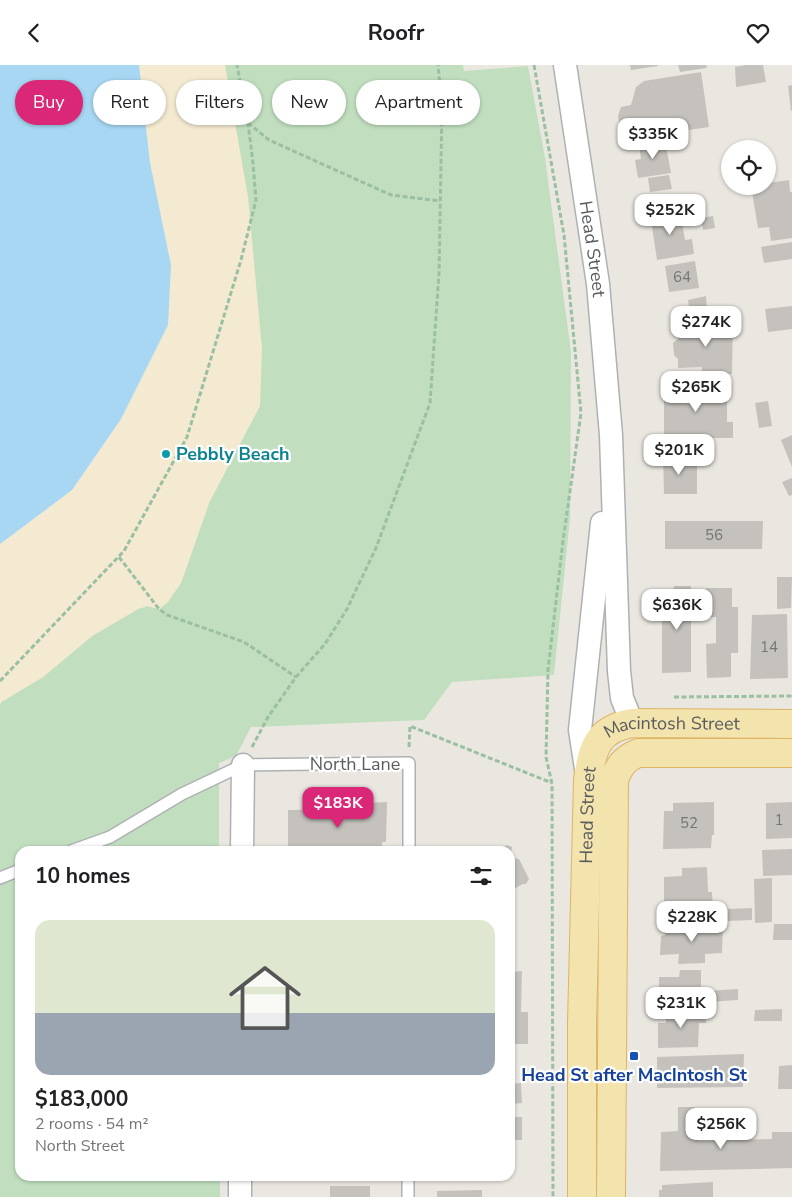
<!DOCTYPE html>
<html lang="en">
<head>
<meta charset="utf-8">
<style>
	:root { --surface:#fff; --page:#f6f6f6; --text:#202124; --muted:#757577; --line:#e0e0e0; --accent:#db2777 }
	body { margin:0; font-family:"Nunito Sans",sans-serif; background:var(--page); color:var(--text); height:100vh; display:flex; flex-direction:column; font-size:19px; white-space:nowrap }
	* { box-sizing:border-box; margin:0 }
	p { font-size:16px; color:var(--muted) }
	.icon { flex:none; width:28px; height:28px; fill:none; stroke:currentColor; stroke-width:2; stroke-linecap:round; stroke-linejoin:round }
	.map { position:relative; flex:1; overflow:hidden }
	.side { position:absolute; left:15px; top:781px; width:500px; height:335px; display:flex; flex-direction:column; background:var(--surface); border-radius:15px; box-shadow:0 1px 4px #0004 }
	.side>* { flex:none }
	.banner { position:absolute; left:15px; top:15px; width:500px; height:45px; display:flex; gap:10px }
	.controls { position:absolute; left:721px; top:75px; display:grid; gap:10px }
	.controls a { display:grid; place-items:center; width:55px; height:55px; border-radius:50%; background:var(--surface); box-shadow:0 1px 4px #0004; font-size:25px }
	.price { position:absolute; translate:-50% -42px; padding:0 11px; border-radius:10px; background:#fff; color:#222; font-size:16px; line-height:32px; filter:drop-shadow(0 1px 2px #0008) }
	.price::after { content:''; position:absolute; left:50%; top:30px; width:15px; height:11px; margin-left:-8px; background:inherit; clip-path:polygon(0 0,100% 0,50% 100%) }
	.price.on { background:var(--accent); color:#fff }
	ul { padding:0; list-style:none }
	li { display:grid; align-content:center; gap:10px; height:265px; padding:0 20px }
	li+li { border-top:1px solid var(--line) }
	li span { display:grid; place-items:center; height:155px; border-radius:15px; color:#555 }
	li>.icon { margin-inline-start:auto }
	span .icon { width:90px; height:90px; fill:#fffc; stroke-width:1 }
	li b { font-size:21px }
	h2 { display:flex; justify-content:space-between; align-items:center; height:60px; padding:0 20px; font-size:21px }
	.chip { padding:0 18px; border-radius:22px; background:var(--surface); box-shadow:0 1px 4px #0004; font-size:18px; line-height:45px }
	.chip.on { background:var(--accent); color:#fff }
	header { display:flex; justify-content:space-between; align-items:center; height:65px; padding:0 20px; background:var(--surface); font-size:22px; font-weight:700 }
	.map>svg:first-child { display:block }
	.green { fill:#c1dfbf }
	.sand { fill:#f4ead1 }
	.water { fill:#a7d7f3 }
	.building { fill:#c5c2bd }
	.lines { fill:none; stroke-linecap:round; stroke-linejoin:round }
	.service-casing { stroke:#aeb1b4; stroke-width:14 }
	.minor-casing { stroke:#aeb1b4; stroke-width:25 }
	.primary-casing { stroke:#deb465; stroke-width:30 }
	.path { stroke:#9abfa2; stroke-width:3; stroke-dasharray:5 2.5; stroke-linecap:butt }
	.service { stroke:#fff; stroke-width:11 }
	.minor { stroke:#fff; stroke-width:22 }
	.primary { stroke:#f3e3ac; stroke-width:28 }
	.culture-dot { fill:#0f9aa8; stroke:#fff; stroke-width:2 }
	.transit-dot { fill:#1a4fb4; stroke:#fff; stroke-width:2 }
	.labels { text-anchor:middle; stroke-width:4.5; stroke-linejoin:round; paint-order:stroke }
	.number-label { font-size:15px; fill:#747676 }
	.street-label { font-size:18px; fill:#595c5f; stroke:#fff }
	.culture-label { font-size:18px; font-weight:bold; fill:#0d838f; stroke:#fff; text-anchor:start }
	.transit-label { font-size:18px; font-weight:bold; fill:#164399; stroke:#fff }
</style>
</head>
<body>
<header><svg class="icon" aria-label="back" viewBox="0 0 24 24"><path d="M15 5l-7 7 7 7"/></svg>Roofr<svg class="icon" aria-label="heart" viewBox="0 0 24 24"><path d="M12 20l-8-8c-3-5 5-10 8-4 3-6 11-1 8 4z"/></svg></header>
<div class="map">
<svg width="792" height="1132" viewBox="0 0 792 1132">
	<rect width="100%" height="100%" fill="#eae7e0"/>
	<!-- green -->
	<path class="green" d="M139,0H463L464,6L528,1L545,93L571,287L570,453L554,610L452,617L424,655L251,662L236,691L219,698V786H20V1111H220V1132H0V640L1,637L43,612L92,571L138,544L147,541L160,544L181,518L209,438Z"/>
	<!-- sand -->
	<path class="sand" d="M139,0H225L248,132L262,284L260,341L209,438L181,518L168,537L159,544L147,541L138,544L92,571L43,612L1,637L0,640V479L72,425L121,354L168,260Z"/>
	<!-- water -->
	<path class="water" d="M0,0H139L150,98L171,200L168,260L121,354L72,425L0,479Z"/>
	<!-- building -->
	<path class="building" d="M630,0H658V1L631,5Z
		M678,0H706L707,3L680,7Z
		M746,0H763L766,17L736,22L735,2Z
		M701,7L709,62L627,74L621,67L618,51L621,42L631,40L636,22L644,16Z
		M792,20V46H791L788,21Z
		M665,76L671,108L638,113L635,95L641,94L639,80Z
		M669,110L672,124L650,127L648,113Z
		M789,115L790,127H792V173L771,176L769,162L758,163L751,121H768V118Z
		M680,145L685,175L692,174L694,189L657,195L650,149Z
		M713,151L715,163L703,165L701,153Z
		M792,177V194L764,198L761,182Z
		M695,196L699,223L669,227L665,201Z
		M706,231L707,246L690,248L688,235Z
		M792,241V264L768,267L765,244Z
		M706,256H733L732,309L713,310V306H702V302L678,303V294L674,290L673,278L678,274V264L705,263Z
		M664,320H703V327H727V357H733V373H664Z
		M768,336L772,361L759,363L755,338Z
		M792,370V402L781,375Z
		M663,391H684V400L697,399V429H664Z
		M792,413V430L789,431L782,417Z
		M665,456H763L762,484H665Z
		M777,512H792L791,543L777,544Z
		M674,521H691V607L662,608V529H673Z
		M706,523H732V542H738V588H731V612L707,613L706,579L716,578V552H706Z
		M787,549L788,613L750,614L752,550Z
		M387,737L386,777H382V786H334V781H328V786H288V745L363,744V738Z
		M714,737V770H712L711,783L663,784L664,746H673V738Z
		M792,737V773L766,774V738Z
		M507,780L512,782L511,788L513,793L519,794L529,814L526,819H523L510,826V786H496Z
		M475,781L477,782L479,786H465Z
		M792,784V810L763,811L762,785Z
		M707,802L708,827H712L713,847H664V812L682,811V803Z
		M772,813V857L755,858L754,814Z
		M752,843V855L728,856V844Z
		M774,859H792V875H773Z
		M723,860L722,888L705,889V898L678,899L679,889L660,890L661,871L665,870V862Z
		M680,905H701V925L695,926V939L659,941V912H679Z
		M522,906L521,947H528V979H510V907Z
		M738,924V935L706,937V926Z
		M706,944V958H699L698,982L658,983V958H666V950H671V945Z
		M782,944V956H754L755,945Z
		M744,989L743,1022L657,1023V992Z
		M792,1000V1024H778L779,1001Z
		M521,1018L522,1038L510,1039V1019Z
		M678,1042H695V1068H699V1076L772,1074V1067H792V1103L660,1106L661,1067L678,1066Z
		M510,1052H522V1075H510Z
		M713,1117V1132H659V1125H662V1120Z
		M330,1121H370V1132H330Z
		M482,1125V1132H437V1126Z"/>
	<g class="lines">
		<defs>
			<path id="service" d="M71,786L110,772L182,729L243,700L409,698V786
				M0,813L20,805
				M408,1132V1111"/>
			<g id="minor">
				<path id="s1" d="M565,0L598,219L611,370L619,606L622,633L632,658"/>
				<path d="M587,710L580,665L602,458"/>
				<path d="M242,786L243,700"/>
				<path d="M240,1132V1111"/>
			</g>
			<g id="primary">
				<path id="s2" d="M582,1132V959L588,715C592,684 597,664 632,658L792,659"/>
				<path d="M611,1132L614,715C619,701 624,694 638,688H792"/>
			</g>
		</defs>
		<!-- service casing -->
		<use href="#service" class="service-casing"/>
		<!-- minor casing -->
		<use href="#minor" class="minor-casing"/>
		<!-- primary casing -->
		<use href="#primary" class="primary-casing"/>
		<!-- path -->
		<path class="path" d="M534,0L564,170L581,348L563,476L548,605L546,692L552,719L553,1132
			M248,58L269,75L391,130L440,136
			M119,492L159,544L167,550L244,577L296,612
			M0,616L124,486L187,372L241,195L256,135L253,98L248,58L237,0
			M674,632L792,631
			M252,682L268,652L296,612L325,579L347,544L376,483L430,338L439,208L442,43L438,0
			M409,682L410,661L552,718"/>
		<!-- service -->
		<use href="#service" class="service"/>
		<!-- minor -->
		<use href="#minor" class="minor"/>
		<!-- primary -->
		<use href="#primary" class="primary"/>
	</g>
	<!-- markers -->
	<circle class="culture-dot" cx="166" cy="389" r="5"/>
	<rect class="transit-dot" x="629" y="986" width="10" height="10" rx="2.5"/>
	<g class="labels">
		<!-- number labels -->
		<g class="number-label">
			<text x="682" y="217">64</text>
			<text x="714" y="475">56</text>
			<text x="769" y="587">14</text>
			<text x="779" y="760">1</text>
			<text x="689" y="763">52</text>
		</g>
		<!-- street labels -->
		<g class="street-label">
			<text dy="6" stroke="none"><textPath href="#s1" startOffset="186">Head Street</textPath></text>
			<text dy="6" stroke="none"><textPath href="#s2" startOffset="536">Macintosh Street</textPath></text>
			<text x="355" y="705">North Lane</text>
			<text dy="6" stroke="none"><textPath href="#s2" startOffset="382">Head Street</textPath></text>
		</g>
		<!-- culture labels -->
		<g class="culture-label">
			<text x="176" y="395">Pebbly Beach</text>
		</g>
		<!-- transit labels -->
		<g class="transit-label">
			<text x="634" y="1016">Head St after MacIntosh St</text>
		</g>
	</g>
</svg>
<div class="controls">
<a><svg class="icon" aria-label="locate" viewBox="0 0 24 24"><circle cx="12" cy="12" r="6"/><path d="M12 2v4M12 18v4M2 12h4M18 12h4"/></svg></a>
</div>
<b class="price" style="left:653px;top:95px">$335K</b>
<b class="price" style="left:670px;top:171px">$252K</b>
<b class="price" style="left:706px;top:283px">$274K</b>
<b class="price" style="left:696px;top:348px">$265K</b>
<b class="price" style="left:679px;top:411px">$201K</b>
<b class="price" style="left:677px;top:566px">$636K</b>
<b class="price on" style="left:338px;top:764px">$183K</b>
<b class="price" style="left:692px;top:878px">$228K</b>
<b class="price" style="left:681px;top:964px">$231K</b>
<b class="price" style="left:721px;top:1085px">$256K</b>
<div class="banner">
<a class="chip on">Buy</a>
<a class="chip">Rent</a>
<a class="chip">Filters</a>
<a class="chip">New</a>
<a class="chip">Apartment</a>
</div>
<section class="side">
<h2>10 homes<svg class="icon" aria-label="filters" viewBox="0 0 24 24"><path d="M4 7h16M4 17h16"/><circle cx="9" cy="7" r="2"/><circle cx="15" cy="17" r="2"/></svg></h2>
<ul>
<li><span style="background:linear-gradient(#dfe7d0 60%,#9aa5b1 0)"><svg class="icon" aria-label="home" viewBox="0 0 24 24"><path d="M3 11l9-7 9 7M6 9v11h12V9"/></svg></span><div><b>$183,000</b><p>2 rooms · 54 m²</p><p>North Street</p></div></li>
</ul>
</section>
</div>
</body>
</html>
